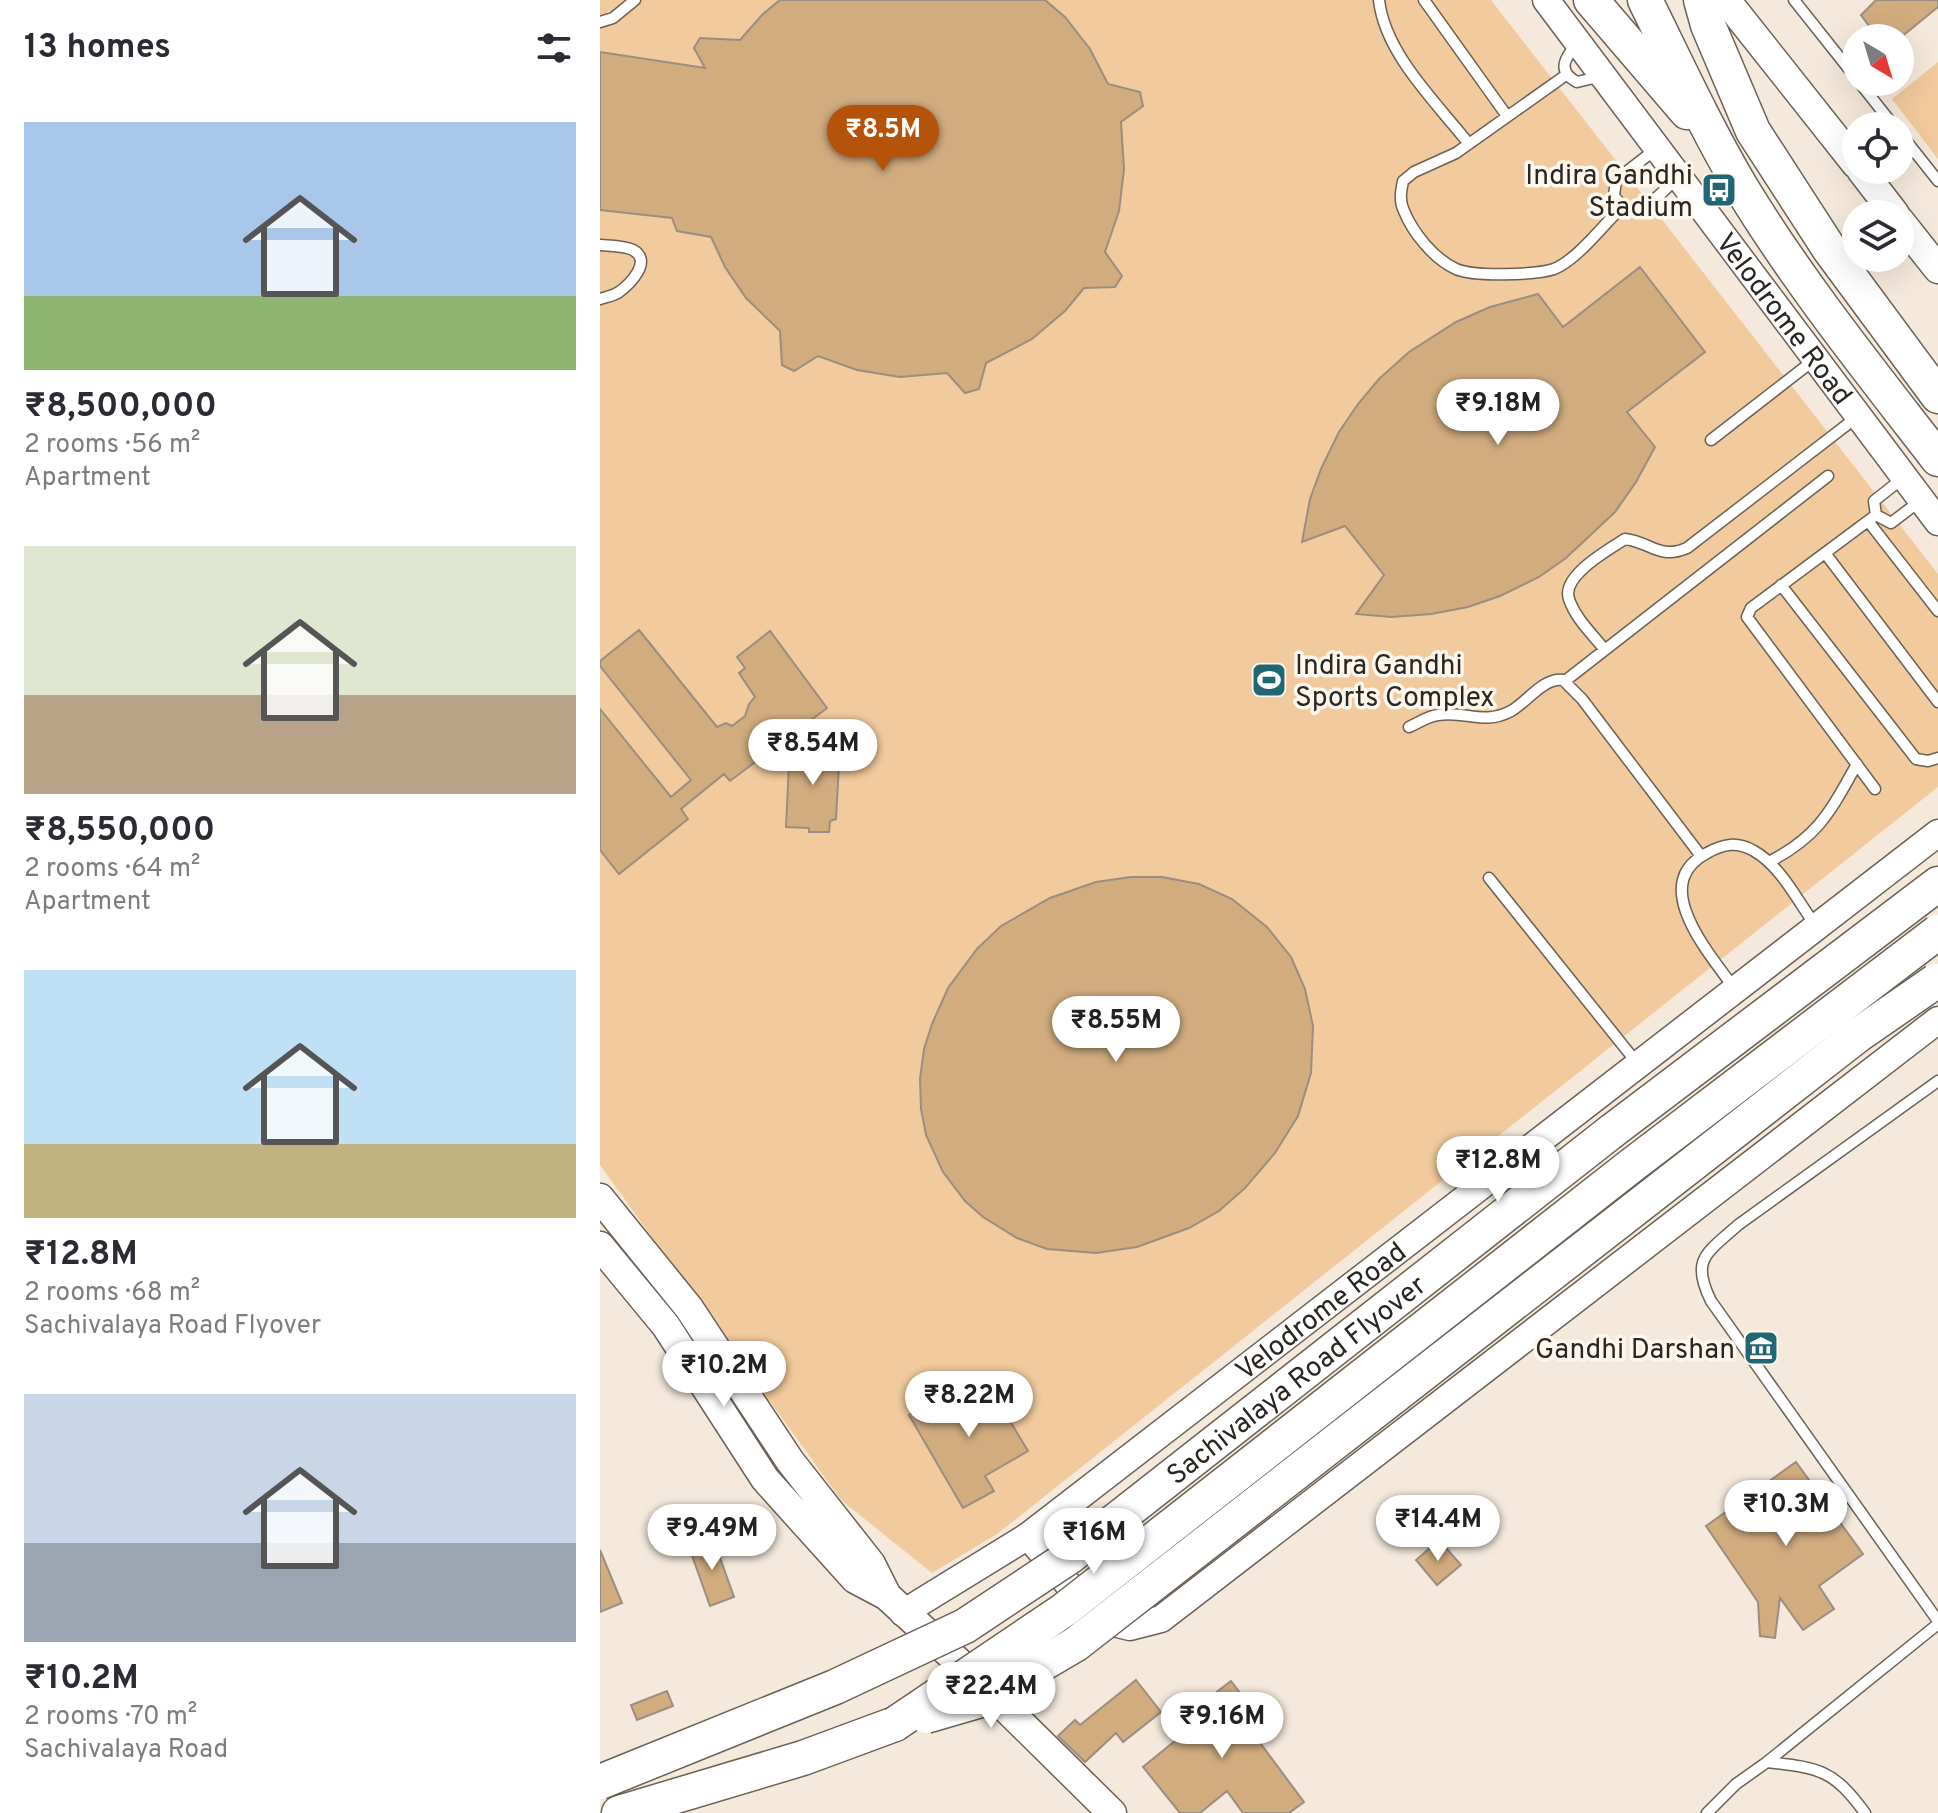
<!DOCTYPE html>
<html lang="en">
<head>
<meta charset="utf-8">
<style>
	:root { --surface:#fff; --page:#f7f7f7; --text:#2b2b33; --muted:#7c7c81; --accent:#b45309 }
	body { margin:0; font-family:Overpass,sans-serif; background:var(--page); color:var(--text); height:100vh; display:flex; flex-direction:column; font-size:30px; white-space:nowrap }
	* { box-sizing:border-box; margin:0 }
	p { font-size:26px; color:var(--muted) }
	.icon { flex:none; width:44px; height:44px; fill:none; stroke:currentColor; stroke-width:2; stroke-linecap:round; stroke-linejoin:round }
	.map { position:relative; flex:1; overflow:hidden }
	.side { display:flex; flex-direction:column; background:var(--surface); width:600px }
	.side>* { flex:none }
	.needle { width:52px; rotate:142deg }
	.buttons { position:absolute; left:1242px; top:24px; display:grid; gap:16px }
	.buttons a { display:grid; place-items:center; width:72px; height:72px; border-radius:50%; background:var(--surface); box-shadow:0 8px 32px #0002; font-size:40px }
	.price { position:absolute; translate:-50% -68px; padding:0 18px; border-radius:28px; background:#fff; color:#222; font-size:26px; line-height:52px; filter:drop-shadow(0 2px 4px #0008) }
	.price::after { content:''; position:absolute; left:50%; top:48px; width:24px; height:18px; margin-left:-12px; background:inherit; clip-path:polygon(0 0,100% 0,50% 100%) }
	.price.on { background:var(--accent); color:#fff }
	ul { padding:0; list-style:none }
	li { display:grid; align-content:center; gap:16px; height:424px; padding:0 24px }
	li span { display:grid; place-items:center; height:248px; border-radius:0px; color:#555 }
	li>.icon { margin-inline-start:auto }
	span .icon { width:144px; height:144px; fill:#fffc; stroke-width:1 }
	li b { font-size:34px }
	h2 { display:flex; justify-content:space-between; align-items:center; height:96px; padding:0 24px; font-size:34px }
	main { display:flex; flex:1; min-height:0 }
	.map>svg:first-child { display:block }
	.green { fill:#f1ca9d }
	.building { fill:#d1ac7f; stroke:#998e81; stroke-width:2 }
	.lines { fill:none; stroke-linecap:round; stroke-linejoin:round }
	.service-casing { stroke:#6b6155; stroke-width:13 }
	.tertiary-casing { stroke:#6b6155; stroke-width:29 }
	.secondary-casing { stroke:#6b6155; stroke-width:31 }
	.trunk-casing { stroke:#6b6155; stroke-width:37 }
	.service { stroke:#fff; stroke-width:10 }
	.tertiary { stroke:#fff; stroke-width:26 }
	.secondary { stroke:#fff; stroke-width:28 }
	.trunk { stroke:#fff; stroke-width:34 }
	.trunk-bridge-casing { stroke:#6b6155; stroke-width:37; stroke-linecap:butt }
	.trunk-bridge { stroke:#fff; stroke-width:34 }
	.labels { text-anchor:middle; stroke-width:7; stroke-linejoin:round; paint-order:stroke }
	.poi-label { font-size:28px; fill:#2a2621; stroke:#fef7ee; text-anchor:end }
	.street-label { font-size:28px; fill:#2a2621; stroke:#fef7ee }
</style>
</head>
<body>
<main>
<section class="side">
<h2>13 homes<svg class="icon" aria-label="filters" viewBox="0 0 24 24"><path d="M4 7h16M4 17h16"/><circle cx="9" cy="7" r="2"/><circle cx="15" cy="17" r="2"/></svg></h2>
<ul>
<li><span style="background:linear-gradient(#a9c7e8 70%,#8fb573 0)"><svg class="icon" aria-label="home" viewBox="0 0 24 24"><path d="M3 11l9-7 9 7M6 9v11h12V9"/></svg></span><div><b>₹8,500,000</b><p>2 rooms · 56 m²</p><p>Apartment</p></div></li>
<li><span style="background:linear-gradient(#dfe7d0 60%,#b9a48a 0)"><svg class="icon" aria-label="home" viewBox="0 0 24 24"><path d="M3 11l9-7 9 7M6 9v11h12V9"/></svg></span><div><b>₹8,550,000</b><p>2 rooms · 64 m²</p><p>Apartment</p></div></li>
<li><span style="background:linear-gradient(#bfe0f5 70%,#c2b280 0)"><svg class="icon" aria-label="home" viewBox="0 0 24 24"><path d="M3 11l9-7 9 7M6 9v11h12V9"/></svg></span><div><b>₹12.8M</b><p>2 rooms · 68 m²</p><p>Sachivalaya Road Flyover</p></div></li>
<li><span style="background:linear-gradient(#c9d6e8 60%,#9aa5b1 0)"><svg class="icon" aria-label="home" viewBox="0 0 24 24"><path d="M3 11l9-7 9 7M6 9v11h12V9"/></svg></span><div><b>₹10.2M</b><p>2 rooms · 70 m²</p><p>Sachivalaya Road</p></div></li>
</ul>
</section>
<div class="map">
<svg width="1338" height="1813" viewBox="0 0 1338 1813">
	<rect width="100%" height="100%" fill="#f5e9db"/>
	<!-- green -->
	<path class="green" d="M0,0H891L1338,574V787L397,1534L332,1573L241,1500L0,1165Z
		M1338,62V159L1292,99Z"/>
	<!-- building -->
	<path class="building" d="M180,0H445L465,17L490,49L508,84L540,92L543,106L521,122L524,169L519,211L505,252L522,276L515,287L484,288L465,311L432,339L386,363L379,389L365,393L347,373L300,377L257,370L218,356L194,371L182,365L180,331L146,298L125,267L111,237L77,231L72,218L0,210V52L105,68L94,48L100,38L140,40L163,14Z
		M1276,0H1338V7L1300,38H1278L1261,15Z
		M1040,267L1105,352L1027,412L1055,447L1036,482L1015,512L966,558L939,577L900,596L868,607L831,614L791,617L756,614L784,575L745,526L702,542L710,499L721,469L739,432L758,404L779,379L809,352L856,322L890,307L938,294L963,327Z
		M39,630L117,727L126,723L132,726L145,716L149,704L155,697L139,673L145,668L137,657L170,631L227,708L130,781L124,774L81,809L88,819L19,874L0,850V709L71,797L91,780L0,666V661Z
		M190,743L240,747L236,819L230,821L229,832H209V828L186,827Z
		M531,877H562L599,884L632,899L667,927L691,957L705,989L713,1026L711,1073L698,1116L675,1153L645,1188L619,1211L589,1228L537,1247L496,1253L447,1249L417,1238L383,1217L365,1201L343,1172L326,1135L321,1109L320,1079L324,1049L332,1024L348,988L377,949L401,926L450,898L496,882Z
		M384,1378L428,1451L385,1476L394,1491L363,1508L309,1415L339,1398L342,1403Z
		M1196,1462L1263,1554L1219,1586L1234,1609L1203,1630L1180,1598L1175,1638L1160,1636L1158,1602L1106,1526Z
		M113,1538L134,1597L110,1606L89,1547Z
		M839,1540L861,1565L837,1585L816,1560Z
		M0,1550L22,1603L0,1612Z
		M536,1680L561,1712L523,1742L516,1733L485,1762L458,1736L475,1720L480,1725Z
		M631,1681L670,1732L658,1740L704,1802L689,1813H643L627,1791L600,1813H580L543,1767L581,1736L573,1726Z
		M67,1691L73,1706L37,1720L31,1705Z"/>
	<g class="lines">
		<defs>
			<path id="service" d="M779,0C785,54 836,102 869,144
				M824,0L907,116
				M1194,0L1256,78
				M0,22L13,18L35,0
				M978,43C965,57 956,71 977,82L1002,76
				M966,75L856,153L814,172L803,181C801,191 799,201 804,211C813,233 834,259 856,269C874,277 935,275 954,269C977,260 1003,225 1022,207
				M1259,82L1294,126
				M1300,133L1338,181
				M1056,149L1016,180L1014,196C1036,227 1057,196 1077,178
				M0,245C10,246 25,246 33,250C53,261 30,284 19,292C13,296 6,297 0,299
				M1111,440L1214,360
				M1303,478L1274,501L1276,515L1291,523L1320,501
				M1268,521L1338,611
				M1225,553L1338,702
				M1181,585L1316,759L1328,761L1338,758
				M1005,650C993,635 975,618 969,599C961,576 1008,550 1025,539C1051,542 1059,560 1087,548L1257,417
				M965,681L1228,476
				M809,727C818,723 828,716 838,715C865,710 883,726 911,711C927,702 944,677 963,680L982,699L1101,856
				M1275,789L1147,617L1151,608L1276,515
				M1169,862C1219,836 1230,812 1257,764
				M889,878L1037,1063
				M1134,988C1110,954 1047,884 1107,853C1123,844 1137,841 1154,851C1181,866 1198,902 1216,926
				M1338,1081L1138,1225C1107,1253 1090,1259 1111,1301L1338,1621
				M1167,1762L1338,1624
				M1107,1813L1136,1784L1167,1762C1219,1768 1233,1769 1265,1813"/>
			<g id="tertiary">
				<path id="s1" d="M946,0L1338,522"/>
				<path d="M428,1536L497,1619L530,1627L561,1619L1338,1020"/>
				<path id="s2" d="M303,1613L428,1536L1338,833"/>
			</g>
			<path id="secondary" d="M1126,0L1256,164
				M1261,170L1295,214
				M1300,221L1338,269
				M0,1198L89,1308L190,1461L271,1564L287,1596L366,1669L512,1813
				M0,1246L66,1326L165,1479L255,1579L287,1596"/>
			<path id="trunk" d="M991,0L1087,112
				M1045,0C1076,63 1106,128 1142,189C1200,284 1270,371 1338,459
				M1101,0L1108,25L1153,131L1230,250L1338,396
				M1012,1131L1338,884
				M19,1813L203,1758L295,1724"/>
		</defs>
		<!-- service casing -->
		<use href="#service" class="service-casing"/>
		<!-- tertiary casing -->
		<use href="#tertiary" class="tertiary-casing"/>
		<!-- secondary casing -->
		<use href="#secondary" class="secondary-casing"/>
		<!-- trunk casing -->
		<use href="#trunk" class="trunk-casing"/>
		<!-- service -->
		<use href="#service" class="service"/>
		<!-- tertiary -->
		<use href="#tertiary" class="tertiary"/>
		<!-- secondary -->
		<use href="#secondary" class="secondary"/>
		<!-- trunk -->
		<use href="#trunk" class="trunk"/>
		<defs>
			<g id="trunk-bridge">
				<path d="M326,1716L381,1700L476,1644L1258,1035L1336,981"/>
				<path d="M295,1724L464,1610L1032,1165L1338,932"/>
				<path id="s3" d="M0,1782L235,1687L365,1626L469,1557L1012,1131"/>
			</g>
		</defs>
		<!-- trunk-bridge casing -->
		<use href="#trunk-bridge" class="trunk-bridge-casing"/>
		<!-- trunk-bridge -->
		<use href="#trunk-bridge" class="trunk-bridge"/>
	</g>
	<!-- icons -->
	<defs>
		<symbol id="bus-square" viewBox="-11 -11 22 22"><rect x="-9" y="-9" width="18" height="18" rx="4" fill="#206675" stroke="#fef7ee"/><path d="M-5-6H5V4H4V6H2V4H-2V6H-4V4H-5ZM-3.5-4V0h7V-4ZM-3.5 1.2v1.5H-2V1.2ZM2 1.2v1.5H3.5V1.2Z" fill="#fff"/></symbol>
		<symbol id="stadium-square" viewBox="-11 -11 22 22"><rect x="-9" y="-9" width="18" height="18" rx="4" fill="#206675" stroke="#fef7ee"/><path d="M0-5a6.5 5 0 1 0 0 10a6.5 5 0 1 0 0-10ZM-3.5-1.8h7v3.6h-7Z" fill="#fff"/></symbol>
		<symbol id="museum-square" viewBox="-11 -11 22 22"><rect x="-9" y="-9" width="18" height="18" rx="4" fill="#206675" stroke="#fef7ee"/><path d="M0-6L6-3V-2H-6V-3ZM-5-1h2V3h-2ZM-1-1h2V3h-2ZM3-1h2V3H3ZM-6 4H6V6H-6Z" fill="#fff"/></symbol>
	</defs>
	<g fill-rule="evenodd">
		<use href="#bus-square" x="1099" y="170" width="40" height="40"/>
		<use href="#stadium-square" x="649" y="660" width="40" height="40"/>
		<use href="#museum-square" x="1141" y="1328" width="40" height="40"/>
	</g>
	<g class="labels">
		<!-- poi labels -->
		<g class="poi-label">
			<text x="1093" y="184">Indira Gandhi<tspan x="1093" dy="32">Stadium</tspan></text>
			<text x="695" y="674" text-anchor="start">Indira Gandhi<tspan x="695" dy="32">Sports Complex</tspan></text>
			<text x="1135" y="1358">Gandhi Darshan</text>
		</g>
		<!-- street labels -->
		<g class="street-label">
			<text dy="10" stroke="none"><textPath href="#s1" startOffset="398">Velodrome Road</textPath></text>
			<text dy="10" stroke="none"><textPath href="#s2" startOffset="516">Velodrome Road</textPath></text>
			<text dy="10" stroke="none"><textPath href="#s3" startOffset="810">Sachivalaya Road Flyover</textPath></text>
		</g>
	</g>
</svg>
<div class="buttons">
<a><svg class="needle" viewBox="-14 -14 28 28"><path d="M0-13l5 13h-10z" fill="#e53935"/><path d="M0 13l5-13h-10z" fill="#7c7c81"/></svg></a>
<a><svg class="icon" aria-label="locate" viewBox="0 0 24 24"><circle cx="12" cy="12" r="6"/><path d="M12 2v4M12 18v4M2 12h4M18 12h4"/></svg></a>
<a><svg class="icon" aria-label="layers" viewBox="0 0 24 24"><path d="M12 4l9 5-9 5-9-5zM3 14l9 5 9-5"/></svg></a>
</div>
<b class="price on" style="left:283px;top:173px">₹8.5M</b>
<b class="price" style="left:898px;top:447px">₹9.18M</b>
<b class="price" style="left:213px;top:787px">₹8.54M</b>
<b class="price" style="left:516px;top:1064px">₹8.55M</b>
<b class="price" style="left:898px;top:1204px">₹12.8M</b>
<b class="price" style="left:124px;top:1409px">₹10.2M</b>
<b class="price" style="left:369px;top:1439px">₹8.22M</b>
<b class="price" style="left:1186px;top:1548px">₹10.3M</b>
<b class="price" style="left:838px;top:1563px">₹14.4M</b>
<b class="price" style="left:112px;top:1572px">₹9.49M</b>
<b class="price" style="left:494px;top:1576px">₹16M</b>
<b class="price" style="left:391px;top:1730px">₹22.4M</b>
<b class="price" style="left:622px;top:1760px">₹9.16M</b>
</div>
</main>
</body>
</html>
